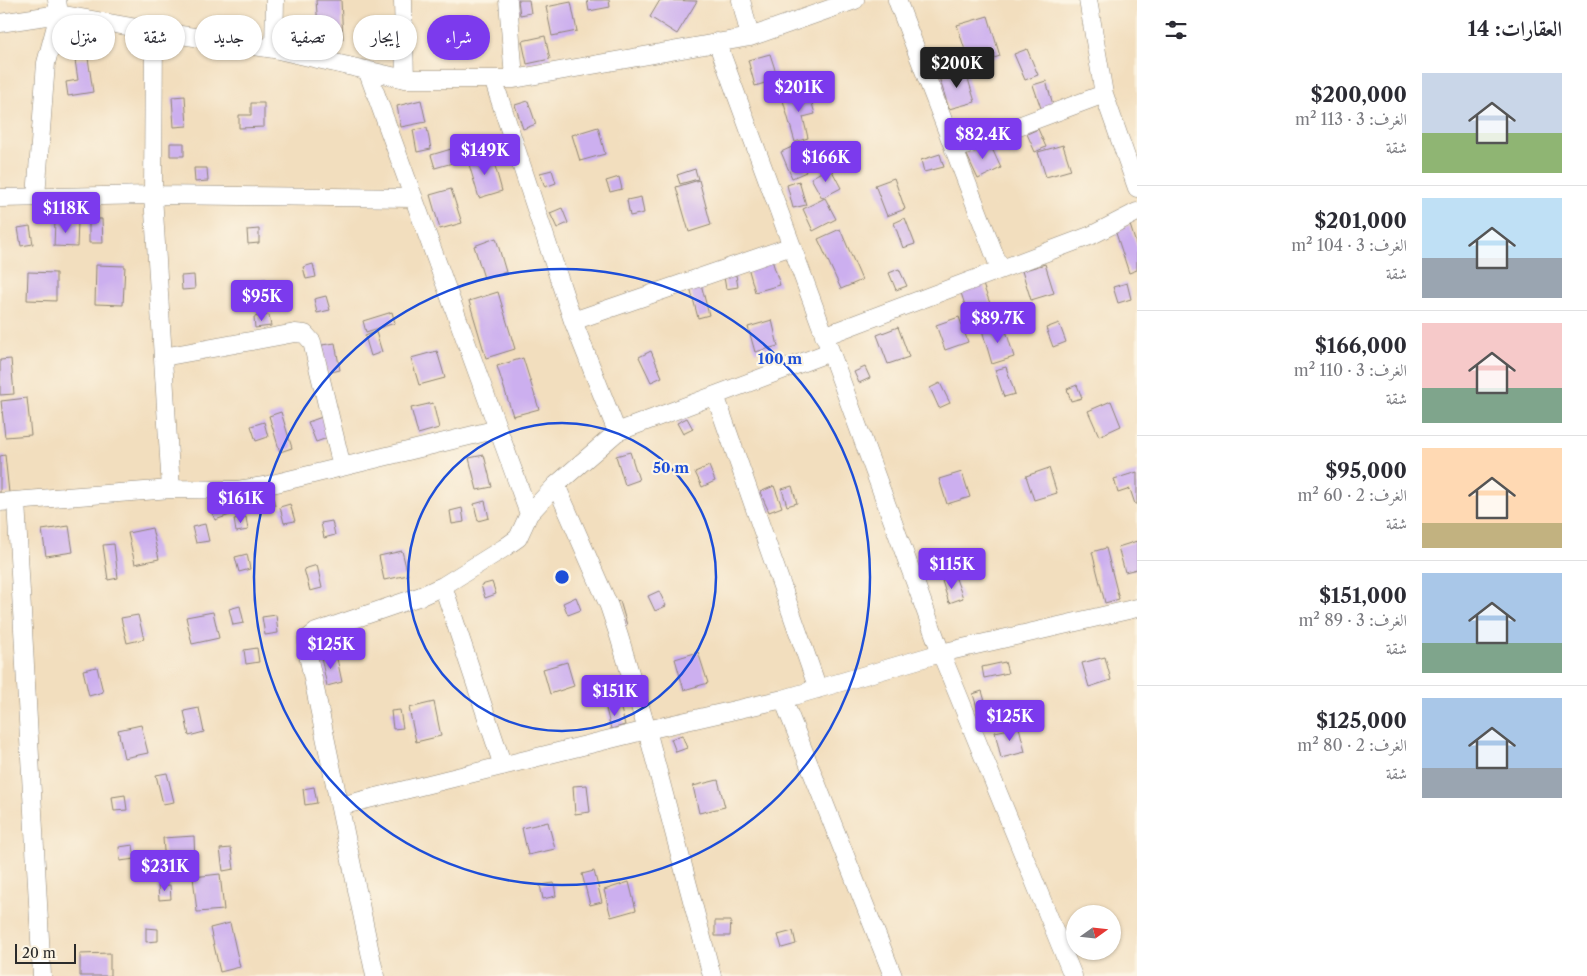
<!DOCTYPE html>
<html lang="ar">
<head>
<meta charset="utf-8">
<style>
	:root { --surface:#fff; --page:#f2f2f3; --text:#2b2b33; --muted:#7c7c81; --line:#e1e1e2; --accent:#7c3aed }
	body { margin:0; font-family:"Libre Caslon Text",Amiri,serif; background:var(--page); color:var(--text); direction:rtl; height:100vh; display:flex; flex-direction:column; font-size:19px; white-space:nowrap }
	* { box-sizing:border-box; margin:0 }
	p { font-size:16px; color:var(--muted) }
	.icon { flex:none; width:28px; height:28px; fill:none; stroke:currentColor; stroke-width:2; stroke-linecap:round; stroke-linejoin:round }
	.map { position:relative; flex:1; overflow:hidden; direction:ltr }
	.details { display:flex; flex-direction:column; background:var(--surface); width:450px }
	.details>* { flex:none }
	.guide { position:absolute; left:15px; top:15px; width:475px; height:45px; direction:rtl; display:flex; gap:10px }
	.needle { width:32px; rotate:75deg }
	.tools { position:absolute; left:1066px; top:905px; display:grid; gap:10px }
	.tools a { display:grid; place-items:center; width:55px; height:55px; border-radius:50%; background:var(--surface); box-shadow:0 1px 4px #0004; font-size:25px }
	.scale { position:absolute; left:15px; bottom:12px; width:61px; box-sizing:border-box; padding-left:5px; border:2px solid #2b2b2b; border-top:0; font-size:14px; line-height:18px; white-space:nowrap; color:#2b2b2b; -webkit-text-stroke:4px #fcf5e5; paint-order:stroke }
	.price { position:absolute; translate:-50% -42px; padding:0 11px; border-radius:5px; background:var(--accent); color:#fff; font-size:16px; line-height:32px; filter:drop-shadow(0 1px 2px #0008) }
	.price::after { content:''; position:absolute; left:50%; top:30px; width:15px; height:11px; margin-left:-8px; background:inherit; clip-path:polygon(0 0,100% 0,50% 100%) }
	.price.on { background:#222; color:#fff }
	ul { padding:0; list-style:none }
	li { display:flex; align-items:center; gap:15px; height:125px; padding:0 25px }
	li+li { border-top:1px solid var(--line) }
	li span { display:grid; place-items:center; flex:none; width:140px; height:100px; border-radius:0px; color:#555 }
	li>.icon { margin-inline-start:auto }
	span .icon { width:60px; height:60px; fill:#fffc; stroke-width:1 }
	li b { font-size:21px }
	h2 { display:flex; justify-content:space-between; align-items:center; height:60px; padding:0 25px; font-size:21px }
	.tag { padding:0 18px; border-radius:22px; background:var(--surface); box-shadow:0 1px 4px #0004; font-size:18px; line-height:45px }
	.tag.on { background:var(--accent); color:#fff }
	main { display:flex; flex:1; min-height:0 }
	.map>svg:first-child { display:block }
	.building { fill:#ccafef }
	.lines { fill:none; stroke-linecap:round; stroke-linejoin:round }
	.minor-casing { stroke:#8e8474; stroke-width:19 }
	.minor { stroke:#fff; stroke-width:18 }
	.ring { fill:none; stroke:#1d4ed8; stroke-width:2.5 }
	.centre { fill:#1d4ed8; stroke:#fcf5e5; stroke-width:2.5 }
	.ring-label { font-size:15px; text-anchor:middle; font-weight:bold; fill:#1d4ed8; stroke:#fcf5e5; stroke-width:4.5; stroke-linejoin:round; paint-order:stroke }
</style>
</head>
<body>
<main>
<section class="details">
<h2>العقارات: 14<svg class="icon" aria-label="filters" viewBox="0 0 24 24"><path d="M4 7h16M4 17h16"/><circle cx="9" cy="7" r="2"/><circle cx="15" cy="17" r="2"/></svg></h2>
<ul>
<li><span style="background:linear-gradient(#c9d6e8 60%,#8fb573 0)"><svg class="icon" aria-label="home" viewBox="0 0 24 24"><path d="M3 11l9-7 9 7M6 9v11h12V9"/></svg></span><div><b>$200,000</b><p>الغرف: 3 · 113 m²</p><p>شقة</p></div></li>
<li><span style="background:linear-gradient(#bfe0f5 60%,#9aa5b1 0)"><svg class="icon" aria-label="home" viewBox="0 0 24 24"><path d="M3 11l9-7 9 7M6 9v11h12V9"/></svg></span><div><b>$201,000</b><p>الغرف: 3 · 104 m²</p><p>شقة</p></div></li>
<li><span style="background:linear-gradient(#f6c9c9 65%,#7fa58c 0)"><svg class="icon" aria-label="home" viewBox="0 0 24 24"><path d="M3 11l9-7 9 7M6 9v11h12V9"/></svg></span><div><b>$166,000</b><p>الغرف: 3 · 110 m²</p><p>شقة</p></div></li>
<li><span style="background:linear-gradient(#ffd9b3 75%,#c2b280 0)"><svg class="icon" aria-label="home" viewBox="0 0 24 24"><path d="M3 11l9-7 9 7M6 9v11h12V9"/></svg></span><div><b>$95,000</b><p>الغرف: 2 · 60 m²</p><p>شقة</p></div></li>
<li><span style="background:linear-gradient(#a9c7e8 70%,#7fa58c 0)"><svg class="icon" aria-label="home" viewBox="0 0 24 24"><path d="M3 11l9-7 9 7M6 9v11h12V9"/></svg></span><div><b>$151,000</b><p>الغرف: 3 · 89 m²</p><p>شقة</p></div></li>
<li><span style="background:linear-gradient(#a9c7e8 70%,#9aa5b1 0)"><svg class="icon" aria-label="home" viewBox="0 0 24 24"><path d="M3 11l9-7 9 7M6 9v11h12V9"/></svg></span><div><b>$125,000</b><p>الغرف: 2 · 80 m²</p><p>شقة</p></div></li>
</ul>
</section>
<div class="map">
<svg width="1137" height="976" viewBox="0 0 1137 976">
	<rect width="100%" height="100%" fill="#fcf5e5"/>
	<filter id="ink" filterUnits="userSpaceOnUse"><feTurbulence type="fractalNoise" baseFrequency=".02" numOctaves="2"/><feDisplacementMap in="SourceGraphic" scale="10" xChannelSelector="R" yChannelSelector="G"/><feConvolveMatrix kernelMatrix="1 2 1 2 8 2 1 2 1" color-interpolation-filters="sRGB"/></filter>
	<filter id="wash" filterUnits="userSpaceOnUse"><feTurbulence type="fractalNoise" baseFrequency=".0096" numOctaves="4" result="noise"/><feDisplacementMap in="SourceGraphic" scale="20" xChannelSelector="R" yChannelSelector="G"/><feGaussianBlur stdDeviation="1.12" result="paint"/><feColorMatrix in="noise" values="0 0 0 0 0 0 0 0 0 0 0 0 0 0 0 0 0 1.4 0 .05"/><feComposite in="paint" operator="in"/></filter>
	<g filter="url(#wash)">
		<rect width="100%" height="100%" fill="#f2debe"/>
		<g id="blocks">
			<!-- building -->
			<path class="building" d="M316,0H341L343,39L319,41Z
				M518,0H529L531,13L520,15Z
				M587,0H609L610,7L589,11Z
				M660,0L697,1L677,34L650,17Z
				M571,2L577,31L552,36L546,7Z
				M988,16L1000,56L970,66L957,25Z
				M436,24H465L466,52L436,53Z
				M545,36L550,59L527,64L522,41Z
				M1027,49L1038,75L1025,80L1014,54Z
				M770,54L778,79L755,86L748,60Z
				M88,58L93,92L68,96L66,82L78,80L75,60Z
				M965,69L975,102L949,109L939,77Z
				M1046,81L1054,108L1042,111L1033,85Z
				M808,89L815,114L803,117L808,138L795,142L782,97Z
				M185,96L187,126L174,127L172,97Z
				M421,100L426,122L401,127L397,106Z
				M528,101L536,124L523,129L515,105Z
				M251,103H264V127L239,128V115H251Z
				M598,127L605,154L580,161L572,135Z
				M427,128L431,149L417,152L413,130Z
				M1038,129L1046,147L1035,152L1027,134Z
				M989,142L1001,168L978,179L966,153Z
				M170,143H184V156H170Z
				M1063,145L1071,170L1046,177L1038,152Z
				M794,146L806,172L792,178L781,152Z
				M458,147L463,160L435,168L431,155Z
				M940,154L944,167L924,172L921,160Z
				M492,155L502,191L479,198L468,161Z
				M830,167L841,188L822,198L811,178Z
				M194,168H207L208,181L195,182Z
				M695,169L698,179L680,184L677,175Z
				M552,170L556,183L545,187L540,173Z
				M619,177L622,189L610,192L606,181Z
				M894,178L905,209L887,216L875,185Z
				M699,180L711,225L689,232L676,187Z
				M799,181L806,205L793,208L787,185Z
				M451,189L462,223L440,229L430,195Z
				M641,197L644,213L630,216L627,200Z
				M825,198L836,219L813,231L803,209Z
				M562,208L568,223L557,228L550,213Z
				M905,218L915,244L903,248L894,223Z
				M89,219H102L103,243H89Z
				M55,221L78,222L77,247L54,246Z
				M1130,225L1137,247V270L1129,273L1115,230Z
				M30,226L33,244L21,246L18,228Z
				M259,229V243L248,244L247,230Z
				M840,229L862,280L841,289L818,239Z
				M496,238L506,272L484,278L474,246Z
				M772,260L780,285L755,292L748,267Z
				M313,264L316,277L306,279L303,267Z
				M1045,264L1054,293L1031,300L1022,271Z
				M96,265L125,266L123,305L95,304Z
				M899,269L907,286L896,290L889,273Z
				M28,272L56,273V301L27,300Z
				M194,275L195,289L182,290L181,276Z
				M736,275L738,287L726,289L724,277Z
				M266,279L269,304L260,306L256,280Z
				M982,282L991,306L968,314L960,290Z
				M1127,283L1131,299L1118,303L1113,287Z
				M701,284L709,315L698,318L690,287Z
				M498,292L515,349L486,358L469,301Z
				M326,296L330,310L317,313L314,299Z
				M392,312L395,323L366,332L363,321Z
				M269,315L271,326L255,328L254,317Z
				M959,317L968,342L945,350L936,325Z
				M772,320L778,346L755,352L748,327Z
				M1059,323L1066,342L1053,347L1046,328Z
				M1004,324L1014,357L992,364L982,330Z
				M898,327L909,357L888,364L877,335Z
				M376,332L382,352L371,356L365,336Z
				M335,343L340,370L327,373L322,345Z
				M437,351L445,378L419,385L411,358Z
				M651,351L662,377L651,382L639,357Z
				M523,358L539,409L513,416L497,366Z
				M11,359L14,394L0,395V360Z
				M865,367L870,378L859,383L854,372Z
				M1006,367L1015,394L1004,397L995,370Z
				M940,383L950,403L939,408L930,388Z
				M1077,385L1082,398L1071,401L1067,389Z
				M27,398L31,435L5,437L1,401Z
				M1111,401L1121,426L1099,436L1088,411Z
				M433,403L439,428L418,434L411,408Z
				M281,412L292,448L280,452L269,416Z
				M322,417L330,437L316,442L308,422Z
				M687,418L693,429L683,434L677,423Z
				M264,422L268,437L256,441L251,426Z
				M630,452L639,480L625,485L616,456Z
				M5,455L9,493L0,494V456Z
				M484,455L492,487L477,490L469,458Z
				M709,466L715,481L702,487L695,472Z
				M1049,468L1057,493L1034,500L1026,476Z
				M962,472L970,497L947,504L939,479Z
				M1137,472V504H1135L1130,489L1118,493L1114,479Z
				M774,486L782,507L769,512L760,492Z
				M792,486L797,503L787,506L782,489Z
				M272,493L275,506L264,509L261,496Z
				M485,501L489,518L478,521L474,504Z
				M226,504L230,515L215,520L211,510Z
				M290,504L295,521L284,523L280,507Z
				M462,508L464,522L452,524L450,511Z
				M246,517L248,530L236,532L234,519Z
				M332,521L335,535L324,538L321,523Z
				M205,524L209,541L196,543L192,527Z
				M69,526L73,552L46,556L42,530Z
				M152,528L159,559L135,564L128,533Z
				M1137,541V569L1125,572L1118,547Z
				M114,544L118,578L108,580L103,545Z
				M1106,548L1119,599L1105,603L1092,552Z
				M402,551L408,575L384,580L379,556Z
				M247,554L250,569L239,572L235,557Z
				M317,565L322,588L310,591L304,569Z
				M955,576L963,598L949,603L942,581Z
				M492,582L496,594L485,598L481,585Z
				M659,591L666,606L655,611L648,596Z
				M576,597L581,610L568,615L563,603Z
				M620,601L627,625L618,628L610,603Z
				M240,606L244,623L233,625L229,609Z
				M213,612L219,638L192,644L186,617Z
				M138,615L144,639L127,643L121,618Z
				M276,615L278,633L265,635L262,617Z
				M257,648L259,662L246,664L244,650Z
				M698,652L708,683L684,690L675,659Z
				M336,654L342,682L327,686L321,657Z
				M1105,657L1111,680L1089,687L1082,663Z
				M567,662L574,686L550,694L543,669Z
				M1005,662L1008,673L984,678L982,667Z
				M97,667L103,692L89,696L83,670Z
				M982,691L989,715L980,718L973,694Z
				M434,702L441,736L416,742L409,708Z
				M620,705L625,725L611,729L606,709Z
				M199,708L204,732L189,736L184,711Z
				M400,710L403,728L393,729L391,711Z
				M141,725L148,753L124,758L118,730Z
				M1019,727L1025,752L1001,758L995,732Z
				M682,735L687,748L676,752L671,739Z
				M167,773L174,802L163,804L156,775Z
				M718,780L725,807L699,813L693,786Z
				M587,785L590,812L575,814L573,786Z
				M314,787L317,803L305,805L303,789Z
				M125,795L127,810L114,811L112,797Z
				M548,822L555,849L528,855L522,828Z
				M194,836L195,863L165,864L163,838Z
				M133,845L135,859L120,861L119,847Z
				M231,848L234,869L223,871L220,849Z
				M594,871L602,902L590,905L582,874Z
				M220,874L224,910L197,912L193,877Z
				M629,882L636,910L611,917L604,890Z
				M554,883L556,896L543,899L540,885Z
				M170,885L171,899L159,900L158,886Z
				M715,921H731L730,936H715Z
				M230,923L240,967L220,972L210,928Z
				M146,928L158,929V941L146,942Z
				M793,931L796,944L782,948L778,935Z
				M110,953V976H80V954Z"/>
		</g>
	</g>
	<g filter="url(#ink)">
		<use href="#blocks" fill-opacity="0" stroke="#8e8474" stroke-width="1"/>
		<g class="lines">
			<defs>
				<path id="minor" d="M403,0L405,79
					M508,0L514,79
					M741,0L750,37
					M897,0L1000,269
					M1088,0L1104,94L1137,188
					M0,23L59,14L154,31L274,49L405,79H514L750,37L855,0
					M154,31L153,195L171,489
					M717,42L941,653L1073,976
					M274,49L275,0
					M367,70L529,514
					M493,79L573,321L617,432
					M954,150L1104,94
					M36,197L46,63L59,14L57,0
					M0,198L153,195L414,198
					M573,321L792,246
					M824,336L1092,235L1137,212
					M163,357L295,333L305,334L312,342L342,467
					M715,395L818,689
					M556,485L609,606L619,636L647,730L712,976
					M16,501L42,976
					M0,502L171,489L237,490L264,486L498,429
					M443,586L503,766
					M783,699L893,976
					M340,806L647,730L783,699L941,653L1137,608
					M375,976L308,655L307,639L316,632L421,596L443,586L504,548L518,538L529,514L556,485L617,432L830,352"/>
			</defs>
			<!-- minor casing -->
			<use href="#minor" class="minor-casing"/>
			<!-- minor -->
			<use href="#minor" class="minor"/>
		</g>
	</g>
	<!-- distance rings -->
	<g class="ring">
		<circle cx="562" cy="577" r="154"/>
		<circle cx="562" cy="577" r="308"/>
	</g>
	<circle cx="562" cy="577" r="8" class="centre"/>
	<g class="ring-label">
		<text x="780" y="364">100 m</text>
		<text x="671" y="473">50 m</text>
	</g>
</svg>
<div class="tools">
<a><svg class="needle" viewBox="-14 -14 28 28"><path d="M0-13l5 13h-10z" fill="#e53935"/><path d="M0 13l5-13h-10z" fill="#7c7c81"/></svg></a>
</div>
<div class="scale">20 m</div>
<b class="price on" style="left:957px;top:89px">$200K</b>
<b class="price" style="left:799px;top:113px">$201K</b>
<b class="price" style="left:983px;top:160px">$82.4K</b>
<b class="price" style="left:485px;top:176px">$149K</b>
<b class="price" style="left:826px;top:183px">$166K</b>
<b class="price" style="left:66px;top:234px">$118K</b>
<b class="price" style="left:262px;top:322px">$95K</b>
<b class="price" style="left:998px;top:344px">$89.7K</b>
<b class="price" style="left:241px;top:524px">$161K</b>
<b class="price" style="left:952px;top:590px">$115K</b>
<b class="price" style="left:331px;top:670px">$125K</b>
<b class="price" style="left:615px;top:717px">$151K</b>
<b class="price" style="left:1010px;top:742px">$125K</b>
<b class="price" style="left:165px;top:892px">$231K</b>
<div class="guide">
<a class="tag on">شراء</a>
<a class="tag">إيجار</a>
<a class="tag">تصفية</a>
<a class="tag">جديد</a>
<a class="tag">شقة</a>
<a class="tag">منزل</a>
</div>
</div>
</main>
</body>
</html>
